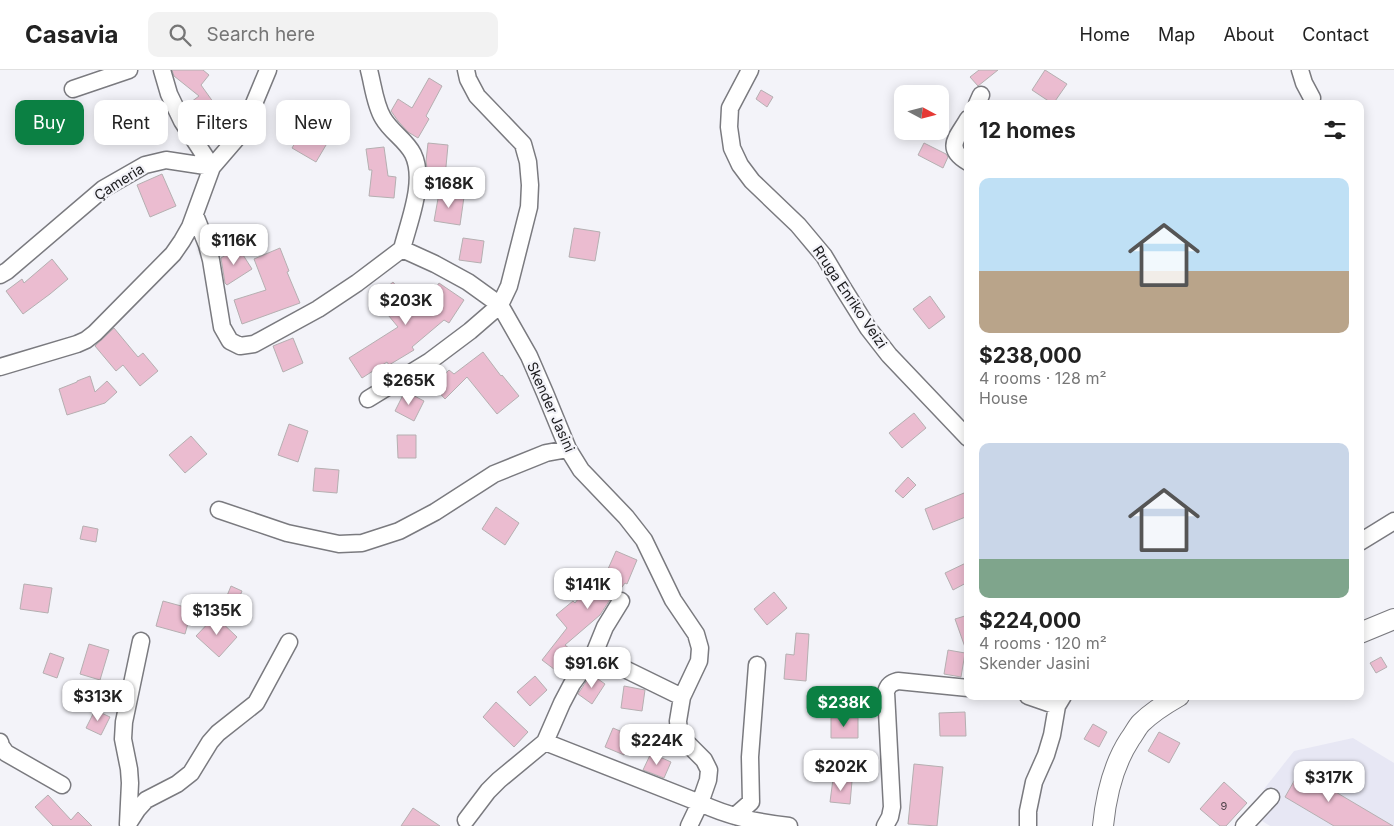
<!DOCTYPE html>
<html lang="en">
<head>
<meta charset="utf-8">
<style>
	:root { --surface:#fff; --page:#f2f2f2; --text:#222; --muted:#767676; --line:#e0e0e0; --accent:#0b8043 }
	body { margin:0; font-family:Inter,sans-serif; background:var(--page); color:var(--text); height:100vh; display:flex; flex-direction:column; font-size:19px; white-space:nowrap }
	* { box-sizing:border-box; margin:0 }
	p { font-size:16px; color:var(--muted) }
	.icon { flex:none; width:28px; height:28px; fill:none; stroke:currentColor; stroke-width:2; stroke-linecap:round; stroke-linejoin:round }
	.map { position:relative; flex:1; overflow:hidden }
	.side { position:absolute; left:964px; top:30px; width:400px; height:600px; display:flex; flex-direction:column; background:var(--surface); border-radius:10px; box-shadow:0 2px 12px #0003 }
	.side>* { flex:none }
	.hud { position:absolute; left:15px; top:30px; width:475px; height:45px; display:flex; gap:10px }
	.needle { width:32px; rotate:97deg }
	.fabs { position:absolute; left:894px; top:15px; display:grid; gap:10px }
	.fabs a { display:grid; place-items:center; width:55px; height:55px; border-radius:10px; background:var(--surface); box-shadow:0 2px 12px #0003; font-size:25px }
	.price { position:absolute; translate:-50% -42px; padding:0 11px; border-radius:10px; background:#fff; color:#222; font-size:16px; line-height:32px; filter:drop-shadow(0 1px 2px #0008) }
	.price::after { content:''; position:absolute; left:50%; top:30px; width:15px; height:11px; margin-left:-8px; background:inherit; clip-path:polygon(0 0,100% 0,50% 100%) }
	.price.current { background:var(--accent); color:#fff }
	ul { padding:0; list-style:none }
	li { display:grid; align-content:center; gap:10px; height:265px; padding:0 15px }
	li span { display:grid; place-items:center; height:155px; border-radius:10px; color:#555 }
	li>.icon { margin-inline-start:auto }
	span .icon { width:90px; height:90px; fill:#fffc; stroke-width:1 }
	li b { font-size:21px }
	h2 { display:flex; justify-content:space-between; align-items:center; height:60px; padding:0 15px; font-size:21px }
	.tag { padding:0 18px; border-radius:10px; background:var(--surface); box-shadow:0 2px 12px #0003; font-size:18px; line-height:45px }
	.tag.current { background:var(--accent); color:#fff }
	header { display:flex; align-items:center; gap:30px; box-sizing:border-box; height:70px; padding:0 25px; background:var(--surface); border-bottom:1px solid var(--line) }
	header strong { font-size:24px }
	nav { display:flex; gap:28px; margin-inline-start:auto; font-size:18px }
	.search { width:350px; height:45px; background:var(--page); display:flex; align-items:center; gap:12px; box-sizing:border-box; padding:0 18px; border-radius:10px; color:var(--muted); font-size:19px }
	.map>svg:first-child { display:block }
	.built { fill:#e7e7f4 }
	.building { fill:#ebbcd0; stroke:#b5afb1 }
	.lines { fill:none; stroke-linecap:round; stroke-linejoin:round }
	.minor-casing { stroke:#7a7a7f; stroke-width:19 }
	.major-casing { stroke:#7a7a7f; stroke-width:22 }
	.minor { stroke:#fff; stroke-width:16 }
	.major { stroke:#fff; stroke-width:20 }
	.labels { text-anchor:middle; stroke-width:4.5; stroke-linejoin:round; paint-order:stroke }
	.number-label { font-size:11px; fill:#4e4249 }
	.street-label { font-size:14px; fill:#1a1a1c; stroke:#f3f3f9 }
</style>
</head>
<body>
<header>
<strong>Casavia</strong>
<div class="search"><svg class="icon" aria-label="search" viewBox="0 0 24 24"><circle cx="10" cy="10" r="6"/><path d="M15 15l6 6"/></svg>Search here</div>
<nav><a>Home</a><a>Map</a><a>About</a><a>Contact</a></nav>
</header>
<div class="map">
<svg width="1394" height="756" viewBox="0 0 1394 756">
	<rect width="100%" height="100%" fill="#f3f3f9"/>
	<!-- built -->
	<path class="built" d="M1353,668L1394,693V756H1270L1259,749L1275,726L1264,719L1294,681Z"/>
	<!-- building -->
	<path class="building" d="M172,0H203L209,5L201,15L221,43L202,57L187,35L199,26L174,6Z
		M979,0H998L978,16L970,7Z
		M1045,0L1067,14L1053,34L1032,20Z
		M429,8L442,16L426,46L429,49L418,68L408,62L398,51L391,41L398,29L412,38Z
		M761,20L773,27L767,37L756,29Z
		M305,56L329,70L316,92L292,78Z
		M428,73L448,75L444,118L427,116L428,105L426,91Z
		M924,73L946,84L948,87L943,98L918,85Z
		M384,77L388,106L396,107L394,128L369,126L372,100H369L366,79Z
		M162,104L176,136L150,147L137,115Z
		M439,123L464,127L460,155L434,151Z
		M574,158L600,162L595,191L569,187Z
		M463,168L484,171L481,193L459,190Z
		M238,177L252,199L227,215L225,213L221,188Z
		M280,178L289,201L287,202L300,233L242,254L234,230L266,220L254,189Z
		M52,189L68,209L50,224L23,244L6,221L22,209L24,213Z
		M393,212L418,243L439,213L464,230L449,253L444,250L412,277L414,280L389,295L387,292L362,308L349,288L398,257L374,228Z
		M930,226L945,247L929,259L913,239Z
		M114,258L138,287L143,283L158,301L140,316L123,295L116,301L95,276Z
		M293,268L303,293L283,302L273,276Z
		M483,282L501,306L502,305L519,326L497,344L467,307L445,329L433,316L449,300L454,304Z
		M90,306L95,322L107,311L117,322L105,333L67,345L59,319L77,312V311Z
		M405,321L424,331L414,351L395,341Z
		M914,343L926,358L902,378L889,363Z
		M289,354L308,361L298,392L278,385Z
		M397,365H416V388H398Z
		M191,366L207,384L185,403L169,385Z
		M315,398L339,400L337,423L313,421Z
		M908,407L916,415L903,428L895,421Z
		M964,423L968,430V446L933,460L925,439Z
		M496,437L519,453L505,475L482,459Z
		M83,456L98,459L96,472L80,469Z
		M616,481L637,490L627,514L625,513L619,521L613,525L600,545L565,575L576,584L571,591L575,593L563,606L542,590L567,558L556,545L573,531L575,533L592,511L600,517Z
		M968,492V512L953,520L945,503Z
		M24,514L52,518L48,543L20,539Z
		M231,516L242,521L235,538L224,533Z
		M774,522L787,538L767,555L754,539Z
		M163,531L192,539L185,564L156,556Z
		M968,545V579L966,580L955,549Z
		M215,546L237,567L219,587L196,566Z
		M796,563L809,564L806,611L784,609L786,584L794,585Z
		M89,574L109,580L100,610L80,604Z
		M948,580L965,583L961,607L944,604Z
		M50,583L64,588L57,608L43,603Z
		M1381,587L1387,597L1376,603L1370,593Z
		M591,604L605,614L592,634L578,624Z
		M535,606L547,620L530,636L517,622Z
		M624,616L645,620L642,641L621,638Z
		M496,632L528,662L514,677L483,647Z
		M95,640L110,647L101,665L86,658Z
		M965,642L966,666H940L939,643Z
		M831,648H858V668H831Z
		M1093,654L1107,662L1099,677L1084,669Z
		M613,658L632,666L624,685L605,677Z
		M1159,662L1180,673L1169,693L1148,681Z
		M651,683L671,692L664,708L643,700Z
		M914,694L943,697L937,756L908,754Z
		M1302,697L1314,704L1312,708L1393,756H1334L1285,727Z
		M833,709L852,711L850,734L830,732Z
		M1224,712L1247,733L1226,756H1220L1200,739Z
		M48,725L71,750L78,742L92,756H53L35,737Z
		M413,738L440,756H401Z"/>
	<g class="lines">
		<defs>
			<path id="minor" d="M369,0C373,15 375,35 383,48C391,62 406,70 413,84C426,111 409,151 402,179L435,194L468,212L500,235L529,286L545,323L568,379L581,400L626,447L644,470L673,530L696,564L700,578L699,591L682,627L678,651L679,662L686,672L704,690L709,700L708,710L700,733L689,756
				M750,0L730,38L729,57L732,78L740,95L752,111L798,155L824,186L843,218L868,258L889,285L968,368
				M1300,0L1304,13L1312,28
				M73,19L129,0
				M977,34L981,25
				M968,49C957,68 944,78 968,92
				M195,145L207,175L211,190L222,257L230,271L240,276L254,274L318,239L357,213L402,179
				M0,205L7,201L103,119L145,95L166,90L212,97L237,68L248,48L268,0
				M0,297L77,274L86,270L95,263L173,184L182,171L190,157L212,97L182,51L169,24L162,0
				M368,329L430,291L470,261L500,235L509,216L529,137L530,115L528,92L523,74L477,26L468,9L466,0
				M219,440L287,463L339,474L362,473L399,461L435,442L494,404L546,383L568,379
				M1360,472L1394,451
				M594,584L605,557L621,531
				M1028,626L1057,636L1063,626
				M0,672L1,676L6,683L62,715
				M545,672L700,733C730,747 756,752 789,756
				M735,746L751,732L750,687L757,595
				M466,750L488,721L499,710L545,672L562,633L572,614L594,584L682,627
				M128,754L137,740L146,730L177,714L191,703L210,672L218,663L256,633L289,572
				M128,754L130,713L129,699L123,669L124,652L141,571
				M885,756L890,747L892,737L886,622C888,615 891,613 898,611L968,618
				M1028,756V741L1034,712L1046,685L1052,665L1057,636
				M1244,756L1271,727"/>
			<path id="major" d="M1360,563L1394,549
				M1103,756C1106,725 1113,695 1130,669C1134,664 1137,657 1141,653C1152,642 1165,634 1179,626"/>
		</defs>
		<!-- minor casing -->
		<use href="#minor" class="minor-casing"/>
		<!-- major casing -->
		<use href="#major" class="major-casing"/>
		<!-- minor -->
		<use href="#minor" class="minor"/>
		<!-- major -->
		<use href="#major" class="major"/>
	</g>
	<g class="labels">
		<!-- number labels -->
		<g class="number-label">
			<text x="1224" y="740">9</text>
		</g>
		<!-- street labels -->
		<g class="street-label">
			<text transform="translate(119 112) rotate(-32)" y="5">Çameria</text>
			<text transform="translate(850 227) rotate(56)" y="5">Rruga Enriko Veizi</text>
			<text transform="translate(551 337) rotate(66)" y="5">Skender Jasini</text>
		</g>
	</g>
</svg>
<div class="fabs">
<a><svg class="needle" viewBox="-14 -14 28 28"><path d="M0-13l5 13h-10z" fill="#e53935"/><path d="M0 13l5-13h-10z" fill="#767676"/></svg></a>
</div>
<b class="price" style="left:449px;top:139px">$168K</b>
<b class="price" style="left:234px;top:196px">$116K</b>
<b class="price" style="left:406px;top:256px">$203K</b>
<b class="price" style="left:409px;top:336px">$265K</b>
<b class="price" style="left:588px;top:540px">$141K</b>
<b class="price" style="left:217px;top:566px">$135K</b>
<b class="price" style="left:592px;top:619px">$91.6K</b>
<b class="price" style="left:98px;top:652px">$313K</b>
<b class="price current" style="left:844px;top:658px">$238K</b>
<b class="price" style="left:657px;top:696px">$224K</b>
<b class="price" style="left:841px;top:722px">$202K</b>
<b class="price" style="left:1329px;top:733px">$317K</b>
<div class="hud">
<a class="tag current">Buy</a>
<a class="tag">Rent</a>
<a class="tag">Filters</a>
<a class="tag">New</a>
</div>
<section class="side">
<h2>12 homes<svg class="icon" aria-label="filters" viewBox="0 0 24 24"><path d="M4 7h16M4 17h16"/><circle cx="9" cy="7" r="2"/><circle cx="15" cy="17" r="2"/></svg></h2>
<ul>
<li><span style="background:linear-gradient(#bfe0f5 60%,#b9a48a 0)"><svg class="icon" aria-label="home" viewBox="0 0 24 24"><path d="M3 11l9-7 9 7M6 9v11h12V9"/></svg></span><div><b>$238,000</b><p>4 rooms · 128 m²</p><p>House</p></div></li>
<li><span style="background:linear-gradient(#c9d6e8 75%,#7fa58c 0)"><svg class="icon" aria-label="home" viewBox="0 0 24 24"><path d="M3 11l9-7 9 7M6 9v11h12V9"/></svg></span><div><b>$224,000</b><p>4 rooms · 120 m²</p><p>Skender Jasini</p></div></li>
</ul>
</section>
</div>
</body>
</html>
